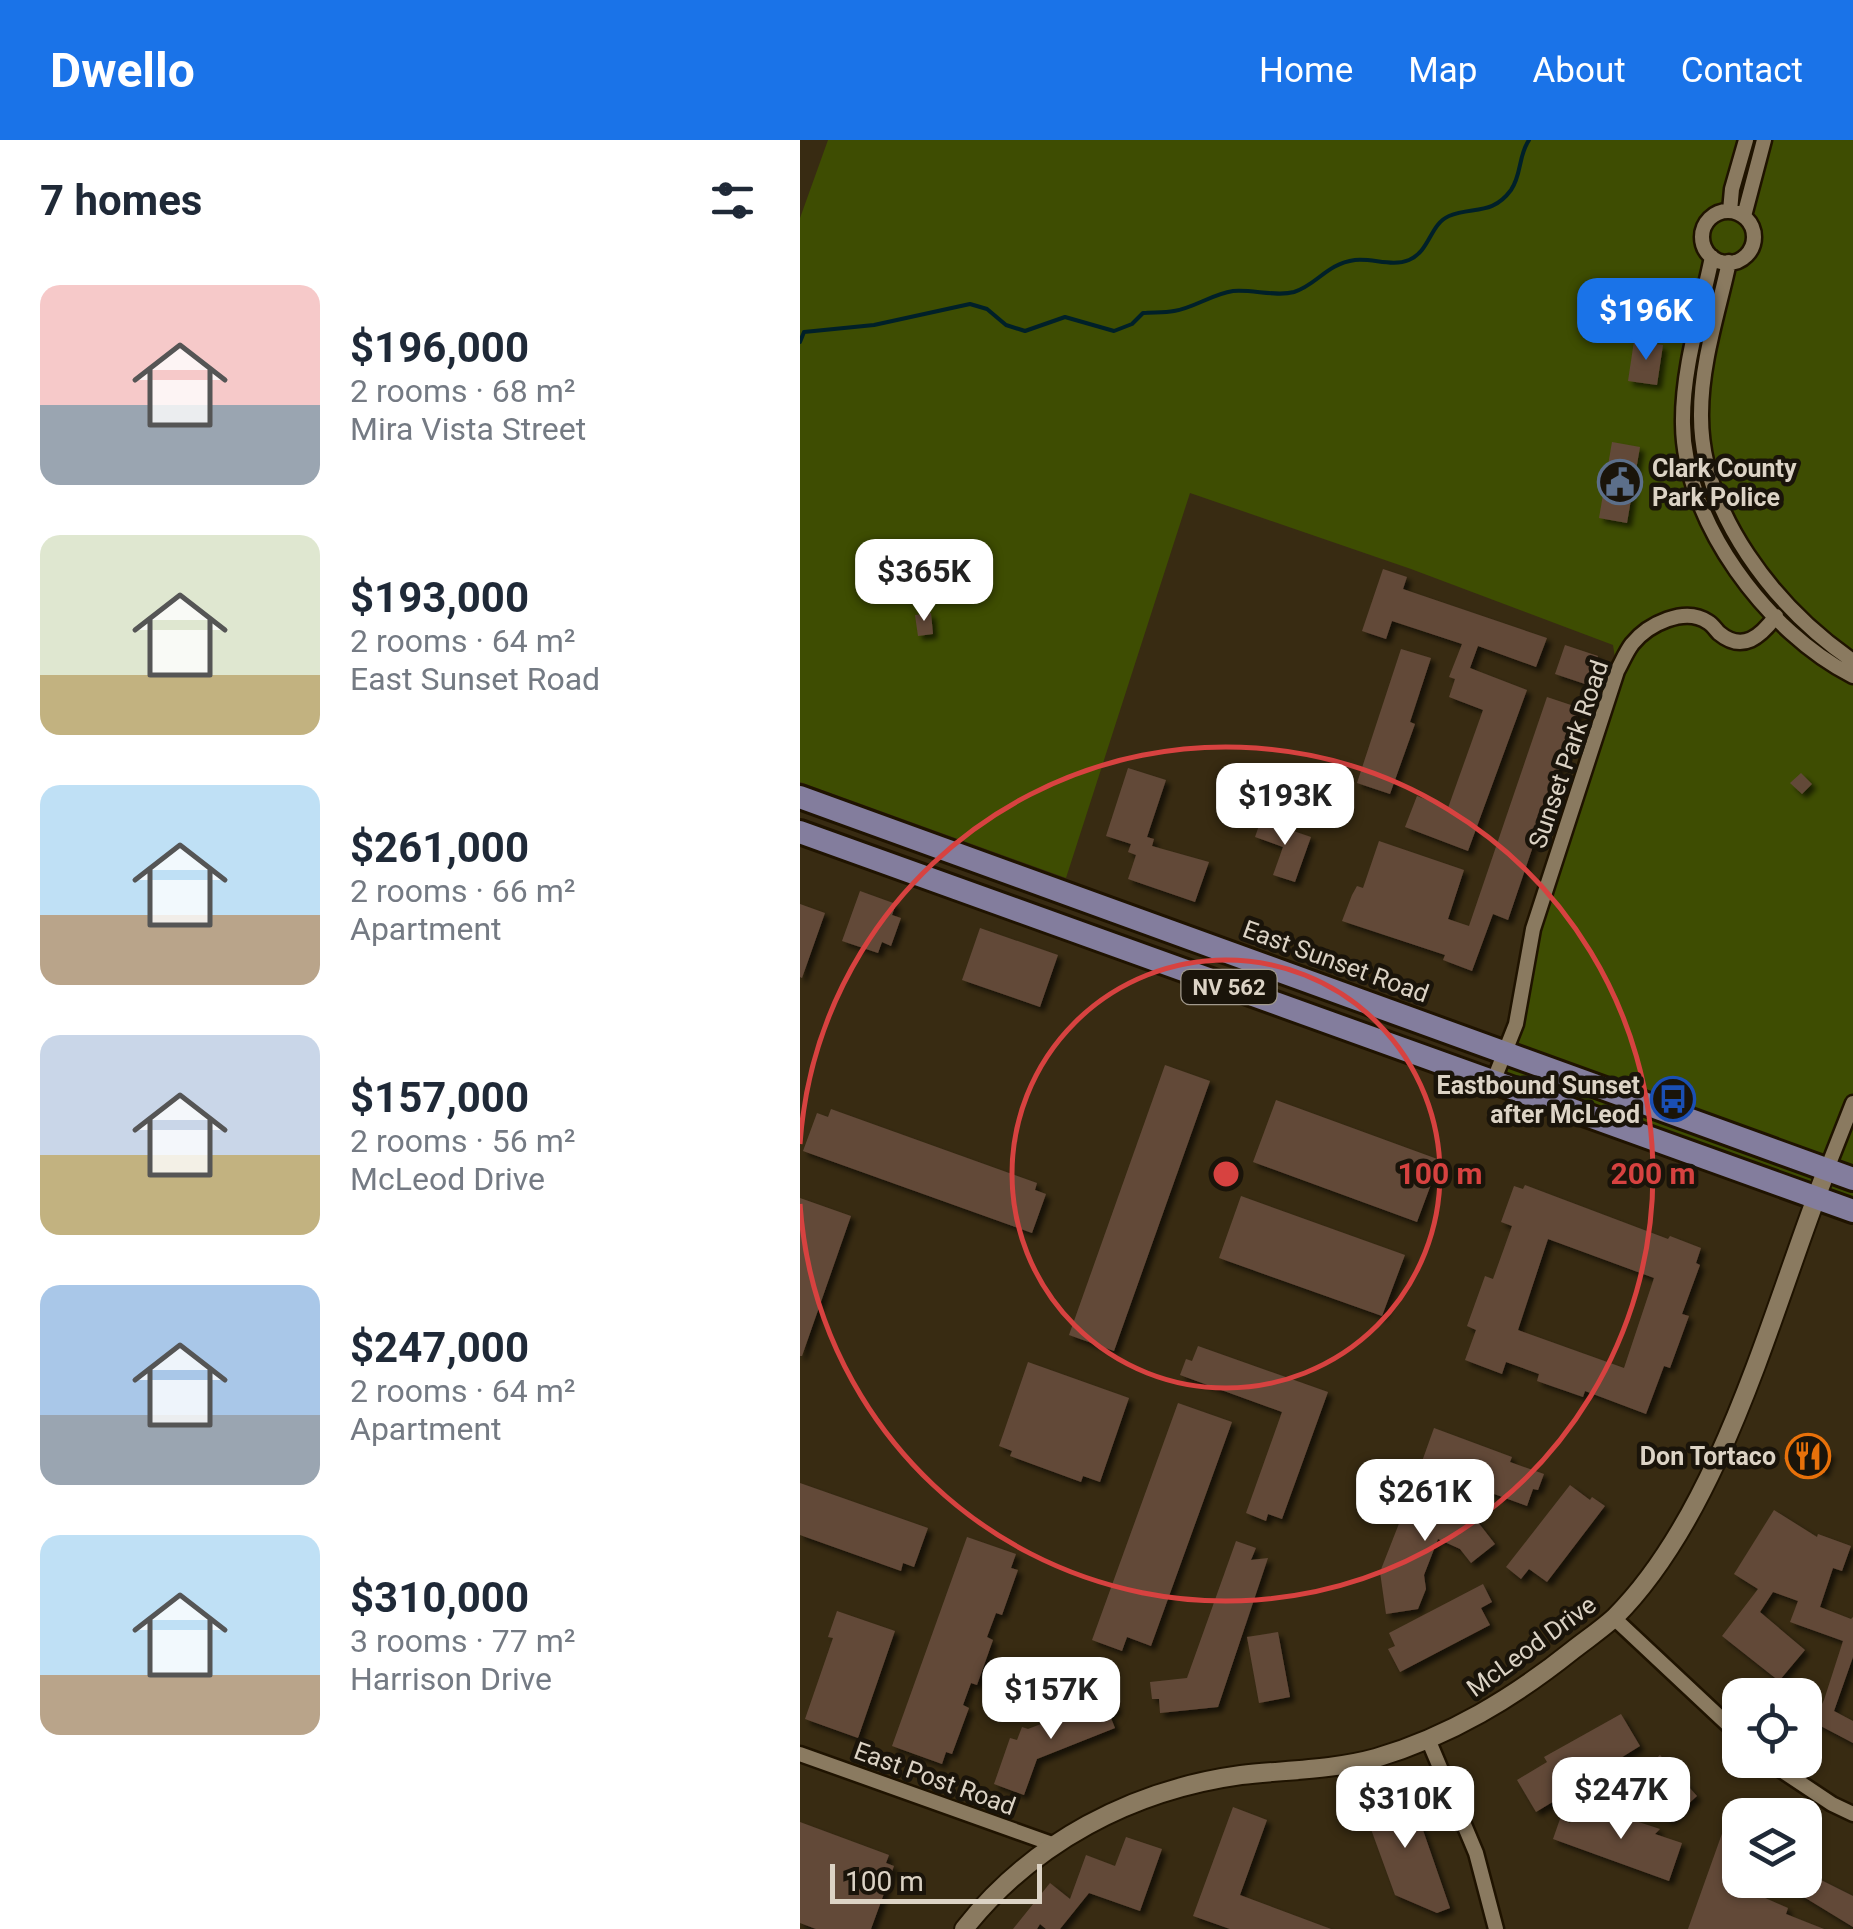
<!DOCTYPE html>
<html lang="en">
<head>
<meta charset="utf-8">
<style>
	:root { --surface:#fff; --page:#f2f2f3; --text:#1f2937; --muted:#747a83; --accent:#1a73e8 }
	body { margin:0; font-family:Roboto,sans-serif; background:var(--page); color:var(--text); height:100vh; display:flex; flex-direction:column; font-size:38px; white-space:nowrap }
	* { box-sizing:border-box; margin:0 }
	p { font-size:32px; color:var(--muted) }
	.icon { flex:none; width:55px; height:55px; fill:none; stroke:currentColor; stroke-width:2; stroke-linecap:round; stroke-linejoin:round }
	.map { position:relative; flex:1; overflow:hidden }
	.drawer { display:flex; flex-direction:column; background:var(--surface); width:800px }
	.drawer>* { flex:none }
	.buttons { position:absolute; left:922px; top:1538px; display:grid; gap:20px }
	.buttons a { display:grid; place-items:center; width:100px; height:100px; border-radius:20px; background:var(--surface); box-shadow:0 2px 8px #0004; font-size:50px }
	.scale { position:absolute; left:30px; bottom:25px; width:212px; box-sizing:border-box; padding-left:10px; border:5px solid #dcd3c5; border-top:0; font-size:28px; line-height:35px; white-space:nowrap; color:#dcd3c5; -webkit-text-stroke:8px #1a140a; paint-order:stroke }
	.price { position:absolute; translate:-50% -85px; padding:0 22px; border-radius:20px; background:#fff; color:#222; font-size:32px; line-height:65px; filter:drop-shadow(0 2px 5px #0008) }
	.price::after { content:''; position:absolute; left:50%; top:60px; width:30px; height:22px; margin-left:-15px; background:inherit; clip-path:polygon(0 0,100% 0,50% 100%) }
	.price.current { background:var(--accent); color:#fff }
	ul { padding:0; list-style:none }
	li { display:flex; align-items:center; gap:30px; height:250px; padding:0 40px }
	li span { display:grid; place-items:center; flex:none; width:280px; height:200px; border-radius:20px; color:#555 }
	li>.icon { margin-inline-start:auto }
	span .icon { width:120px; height:120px; fill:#fffc; stroke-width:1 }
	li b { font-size:42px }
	h2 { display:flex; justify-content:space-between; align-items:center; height:120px; padding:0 40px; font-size:42px }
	header { display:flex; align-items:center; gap:60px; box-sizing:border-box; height:140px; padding:0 50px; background:var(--accent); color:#fff }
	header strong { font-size:48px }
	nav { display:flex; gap:55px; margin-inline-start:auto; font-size:35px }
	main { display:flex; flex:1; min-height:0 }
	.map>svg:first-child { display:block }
	.green { fill:#3e4d02 }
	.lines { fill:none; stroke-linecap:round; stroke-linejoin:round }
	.stream { stroke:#002029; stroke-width:4 }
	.building { fill:#624939; fill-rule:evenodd; filter:url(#shadow) }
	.minor-casing { stroke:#1f1300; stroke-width:19 }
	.tertiary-casing { stroke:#1f1300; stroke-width:22 }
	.primary-casing { stroke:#1f1300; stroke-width:28 }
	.minor { stroke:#8a7a60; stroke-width:14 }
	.tertiary { stroke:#8a7a60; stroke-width:18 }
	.primary { stroke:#837d9d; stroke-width:22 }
	.ring { fill:none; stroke:#d74240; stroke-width:5 }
	.labels { text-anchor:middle; stroke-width:9; stroke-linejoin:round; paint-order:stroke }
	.shield { fill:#1a140a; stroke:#a29a8d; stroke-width:2.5 }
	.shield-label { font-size:22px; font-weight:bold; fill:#dcd3c5 }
	.poi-label { font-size:25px; font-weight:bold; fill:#dcd3c5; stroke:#1a140a; text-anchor:end }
	.street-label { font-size:25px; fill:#dcd3c5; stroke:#1a140a }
	.centre { fill:#d74240; stroke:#1a140a; stroke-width:5 }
	.ring-label { font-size:30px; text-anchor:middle; font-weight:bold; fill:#d74240; stroke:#1a140a; stroke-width:9; stroke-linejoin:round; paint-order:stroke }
</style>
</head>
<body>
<header>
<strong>Dwello</strong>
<nav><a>Home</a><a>Map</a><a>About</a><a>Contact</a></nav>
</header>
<main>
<section class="drawer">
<h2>7 homes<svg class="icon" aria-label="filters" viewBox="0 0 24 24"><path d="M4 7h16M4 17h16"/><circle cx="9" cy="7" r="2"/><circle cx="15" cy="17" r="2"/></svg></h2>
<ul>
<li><span style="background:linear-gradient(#f6c9c9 60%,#9aa5b1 0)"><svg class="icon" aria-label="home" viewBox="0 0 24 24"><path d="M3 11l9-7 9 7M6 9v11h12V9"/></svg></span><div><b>$196,000</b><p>2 rooms · 68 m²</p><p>Mira Vista Street</p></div></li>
<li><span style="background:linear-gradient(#dfe7d0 70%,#c2b280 0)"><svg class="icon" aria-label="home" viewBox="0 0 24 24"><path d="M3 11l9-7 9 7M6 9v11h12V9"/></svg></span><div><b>$193,000</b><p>2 rooms · 64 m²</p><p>East Sunset Road</p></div></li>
<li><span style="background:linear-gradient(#bfe0f5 65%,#b9a48a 0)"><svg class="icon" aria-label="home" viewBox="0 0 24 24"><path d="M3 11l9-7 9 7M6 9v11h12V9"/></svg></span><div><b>$261,000</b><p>2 rooms · 66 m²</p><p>Apartment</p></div></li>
<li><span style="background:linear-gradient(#c9d6e8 60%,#c2b280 0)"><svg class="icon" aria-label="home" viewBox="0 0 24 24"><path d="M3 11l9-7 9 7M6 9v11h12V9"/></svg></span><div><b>$157,000</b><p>2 rooms · 56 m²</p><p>McLeod Drive</p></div></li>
<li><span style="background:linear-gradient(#a9c7e8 65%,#9aa5b1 0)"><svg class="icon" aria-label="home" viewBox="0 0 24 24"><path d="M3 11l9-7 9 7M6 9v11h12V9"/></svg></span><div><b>$247,000</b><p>2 rooms · 64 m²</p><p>Apartment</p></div></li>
<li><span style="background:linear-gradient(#bfe0f5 70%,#b9a48a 0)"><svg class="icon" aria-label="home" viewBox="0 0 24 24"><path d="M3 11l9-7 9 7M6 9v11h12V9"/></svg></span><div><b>$310,000</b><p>3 rooms · 77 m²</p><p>Harrison Drive</p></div></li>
</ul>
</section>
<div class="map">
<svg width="1053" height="1789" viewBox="0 0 1053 1789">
	<defs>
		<filter id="shadow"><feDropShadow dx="4.5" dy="4.5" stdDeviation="2.5" flood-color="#0009"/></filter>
	</defs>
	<rect width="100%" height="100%" fill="#382b12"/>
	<!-- green -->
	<path class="green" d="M28,0H1053V1071L693,942L719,883L725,823L817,531L813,505L611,429L390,353L266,738L0,642V78Z"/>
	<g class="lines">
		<!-- stream -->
		<path class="stream" d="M0,202L4,192L74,185L170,164L187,169L206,185L225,191L265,177L314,191L332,184L343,173C353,172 364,173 374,171C394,168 412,154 433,151C452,149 476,157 494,152C517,145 526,124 555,120C573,118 592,127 609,120C630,111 630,84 649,76C672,66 692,76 711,50C722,34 718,16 729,0"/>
	</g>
	<!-- building -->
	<path class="building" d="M834,201L863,205L857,245L828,241Z
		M812,302L840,307L827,383L799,378Z
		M583,429L607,437L603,449L747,498L736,527L678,506L670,528L727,550L668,711L605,687L617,656L648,668L683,570L649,557L655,539L649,537L662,504L592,481L586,499L562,491Z
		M131,473L133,494L118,496L115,475Z
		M765,505L798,516L788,545L755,534Z
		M601,509L631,518L610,582L615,584L590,654L557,643Z
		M747,557L780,568L708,780L693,774L672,831L643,820L645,815L542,781L552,755L557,746L563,748L579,701L664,730L648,779L669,786Z
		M328,628L366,640L347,697L354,699L352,706L409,722L395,762L328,739L336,715L328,712L331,704L306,696Z
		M1001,633L1012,644L1002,654L990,643Z
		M461,680L511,697L495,742L473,735L483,707L455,697Z
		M60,751L96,764L92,775L101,778L91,806L82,802L78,813L42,801Z
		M0,764L25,773L2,838L0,837Z
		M180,788L258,815L240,867L162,840Z
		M365,925L410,941L314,1211L269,1195Z
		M476,960L640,1020L617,1082L453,1022Z
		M31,969L237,1043L235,1050L246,1054L232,1093L3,1011L17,973L28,977Z
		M725,1045L868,1099L870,1096L901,1108L896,1123L900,1125L882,1174L889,1176L870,1228L864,1226L846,1274L785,1251L783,1257L737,1241L739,1234L706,1222L702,1234L665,1220L676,1190L667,1186L685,1136L693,1139L712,1086L701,1082L714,1046L723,1049ZM748,1099L854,1138L824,1228L718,1190Z
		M441,1056L605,1115L582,1176L419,1118Z
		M0,1058L51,1076L2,1216H0Z
		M398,1206L528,1252L482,1379L468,1374L466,1381L446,1373L482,1272L380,1235L386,1219L392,1221Z
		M228,1222L329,1258L300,1342L283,1336L281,1342L210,1316L212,1311L199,1306Z
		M378,1263L432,1282L351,1506L327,1497L322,1511L292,1500Z
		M634,1288L712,1317L710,1322L744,1334L738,1350L733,1349L727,1366L620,1327Z
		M992,1299L1031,1313L1024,1333L984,1319Z
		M605,1340L667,1368L695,1404L671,1423L660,1409L638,1399L624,1435L626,1449L618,1469L586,1474L580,1432L600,1381L593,1378L601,1362L597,1357Z
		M0,1343L128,1388L114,1427L103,1423L101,1431L0,1395Z
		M770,1345L790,1360L792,1357L805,1366L747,1442L729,1429L721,1439L706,1427Z
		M974,1370L1017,1397L1018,1394L1051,1406L1042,1431L1033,1428L1020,1467L1051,1479L1053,1477V1517L1034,1571L1053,1581V1603L1013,1582L1024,1560L1043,1501L990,1482L998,1461L973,1452L960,1472L1005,1510L979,1541L922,1496L958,1449L934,1434Z
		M167,1397L216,1414L211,1428L218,1430L202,1475L196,1473L187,1497L193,1500L177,1545L171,1543L163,1565L169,1568L152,1614L146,1612L142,1624L92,1606Z
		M436,1401L456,1408L451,1420L468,1418L418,1567L360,1573L359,1559H352L350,1542L387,1538Z
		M683,1444L692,1462L681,1468L690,1485L600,1532L588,1509L595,1506L589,1493Z
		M37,1471L95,1491L58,1598L5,1579L33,1498L28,1497Z
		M478,1492L490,1557L459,1563L447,1497Z
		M311,1557L317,1570L309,1573L315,1588L237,1619L224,1655L194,1644L210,1598L217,1600L222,1587L228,1589Z
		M821,1574L840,1606L811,1624L815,1630L781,1650L784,1643L736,1672L717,1640L747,1622L744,1617Z
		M860,1615L897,1656L869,1681L832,1640Z
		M576,1653L587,1657L598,1654L605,1657L609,1667L616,1670L650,1768L637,1773L595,1755L560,1659Z
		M433,1667L467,1680L440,1755L531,1789H430L393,1776Z
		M776,1668L806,1678L802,1670L860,1689L855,1694L882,1703L869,1741L753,1699L760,1679L770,1683Z
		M0,1682L89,1715L86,1723L94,1726L71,1789H16L0,1783Z
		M924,1688L940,1693V1740H951L947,1750L988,1768L986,1774L1024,1789H888Z
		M326,1697L362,1709L340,1771L289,1753L260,1789H246L240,1784L237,1789H213L250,1743L270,1759L286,1715L315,1726Z
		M1005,1732L1053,1756V1787L976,1740H1005Z"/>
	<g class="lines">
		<defs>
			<path id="minor" d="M930,71L932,49L946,0
				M902 97a26 26 0 1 1 52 0a26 26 0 1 1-52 0Z
				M944,76L964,0
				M912,117C901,171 882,229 883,284C884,382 968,493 1053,536
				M929,122C918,173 901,222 901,274C900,373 976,468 1053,521
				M693,942L716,884L733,789L817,531C822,522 826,512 832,504C848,484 885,466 908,482C912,484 916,490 919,493C943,513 961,496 976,476
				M1027,1029L1053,963
				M814,1478L940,1596
				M628,1599L676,1713L696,1789
				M0,1614L255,1705
				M966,1620L1032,1664L1053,1674"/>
			<path id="tertiary" d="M164,1789C233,1702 332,1650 441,1635C485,1630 533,1630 576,1618C650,1596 713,1558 773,1510C787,1499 802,1489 815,1477C922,1370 972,1169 1027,1029"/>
			<path id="primary" d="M0,657L1053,1039
				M0,692L1053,1071"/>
		</defs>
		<!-- minor casing -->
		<use href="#minor" class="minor-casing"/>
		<!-- tertiary casing -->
		<use href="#tertiary" class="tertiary-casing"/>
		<!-- primary casing -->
		<use href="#primary" class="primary-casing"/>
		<!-- minor -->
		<use href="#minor" class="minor"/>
		<!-- tertiary -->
		<use href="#tertiary" class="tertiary"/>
		<!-- primary -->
		<use href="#primary" class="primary"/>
	</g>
	<!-- distance rings -->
	<g class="ring">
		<circle cx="426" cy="1034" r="214"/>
		<path d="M0 1004A427 427 0 1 1 0 1064"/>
	</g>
	<!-- icons -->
	<defs>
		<symbol id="civic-ring" viewBox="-11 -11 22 22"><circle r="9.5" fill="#1a140a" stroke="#5c6f8a" stroke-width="1.5"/><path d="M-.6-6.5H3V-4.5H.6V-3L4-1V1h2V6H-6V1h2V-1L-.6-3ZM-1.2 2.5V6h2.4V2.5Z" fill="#5c6f8a"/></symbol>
		<symbol id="bus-ring" viewBox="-11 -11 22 22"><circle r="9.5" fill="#1a140a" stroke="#1a4fb4" stroke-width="1.5"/><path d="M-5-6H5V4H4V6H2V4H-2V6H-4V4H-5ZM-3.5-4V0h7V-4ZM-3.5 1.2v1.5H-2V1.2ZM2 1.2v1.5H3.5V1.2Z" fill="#1a4fb4"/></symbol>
		<symbol id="restaurant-ring" viewBox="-11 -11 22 22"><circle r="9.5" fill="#1a140a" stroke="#e8710a" stroke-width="1.5"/><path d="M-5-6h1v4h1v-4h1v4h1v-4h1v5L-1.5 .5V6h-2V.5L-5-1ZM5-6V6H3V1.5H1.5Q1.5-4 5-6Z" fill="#e8710a"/></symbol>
	</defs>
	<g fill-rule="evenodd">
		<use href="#civic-ring" x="795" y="317" width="50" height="50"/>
		<use href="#bus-ring" x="848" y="934" width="50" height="50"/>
		<use href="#restaurant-ring" x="983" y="1291" width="50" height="50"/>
	</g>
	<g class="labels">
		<!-- shield labels -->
		<rect class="shield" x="381.5" y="830" width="95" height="34" rx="8"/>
		<g class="shield-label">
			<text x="429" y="855">NV 562</text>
		</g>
		<!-- poi labels -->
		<g class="poi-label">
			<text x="852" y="337" text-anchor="start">Clark County<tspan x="852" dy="29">Park Police</tspan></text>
			<text x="840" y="954">Eastbound Sunset<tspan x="840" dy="29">after McLeod</tspan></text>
			<text x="976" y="1325">Don Tortaco</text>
		</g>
		<!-- street labels -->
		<g class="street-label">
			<text transform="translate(768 614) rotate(-71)" y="9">Sunset Park Road</text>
			<text transform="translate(536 821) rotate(20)" y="9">East Sunset Road</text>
			<text transform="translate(731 1506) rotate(-36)" y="9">McLeod Drive</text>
			<text transform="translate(135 1638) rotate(20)" y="9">East Post Road</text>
		</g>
	</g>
	<circle cx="426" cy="1034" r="15" class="centre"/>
	<g class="ring-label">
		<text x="640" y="1044">100 m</text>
		<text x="853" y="1044">200 m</text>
	</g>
</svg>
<div class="buttons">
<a><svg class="icon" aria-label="locate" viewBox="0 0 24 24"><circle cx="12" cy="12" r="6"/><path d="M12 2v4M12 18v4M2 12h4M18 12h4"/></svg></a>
<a><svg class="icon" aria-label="layers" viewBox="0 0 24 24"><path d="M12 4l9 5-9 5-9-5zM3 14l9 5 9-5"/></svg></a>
</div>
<div class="scale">100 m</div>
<b class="price current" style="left:846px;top:223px">$196K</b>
<b class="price" style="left:124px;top:484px">$365K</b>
<b class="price" style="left:485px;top:708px">$193K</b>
<b class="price" style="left:625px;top:1404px">$261K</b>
<b class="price" style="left:251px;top:1602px">$157K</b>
<b class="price" style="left:821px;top:1702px">$247K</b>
<b class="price" style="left:605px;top:1711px">$310K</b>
</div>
</main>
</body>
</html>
